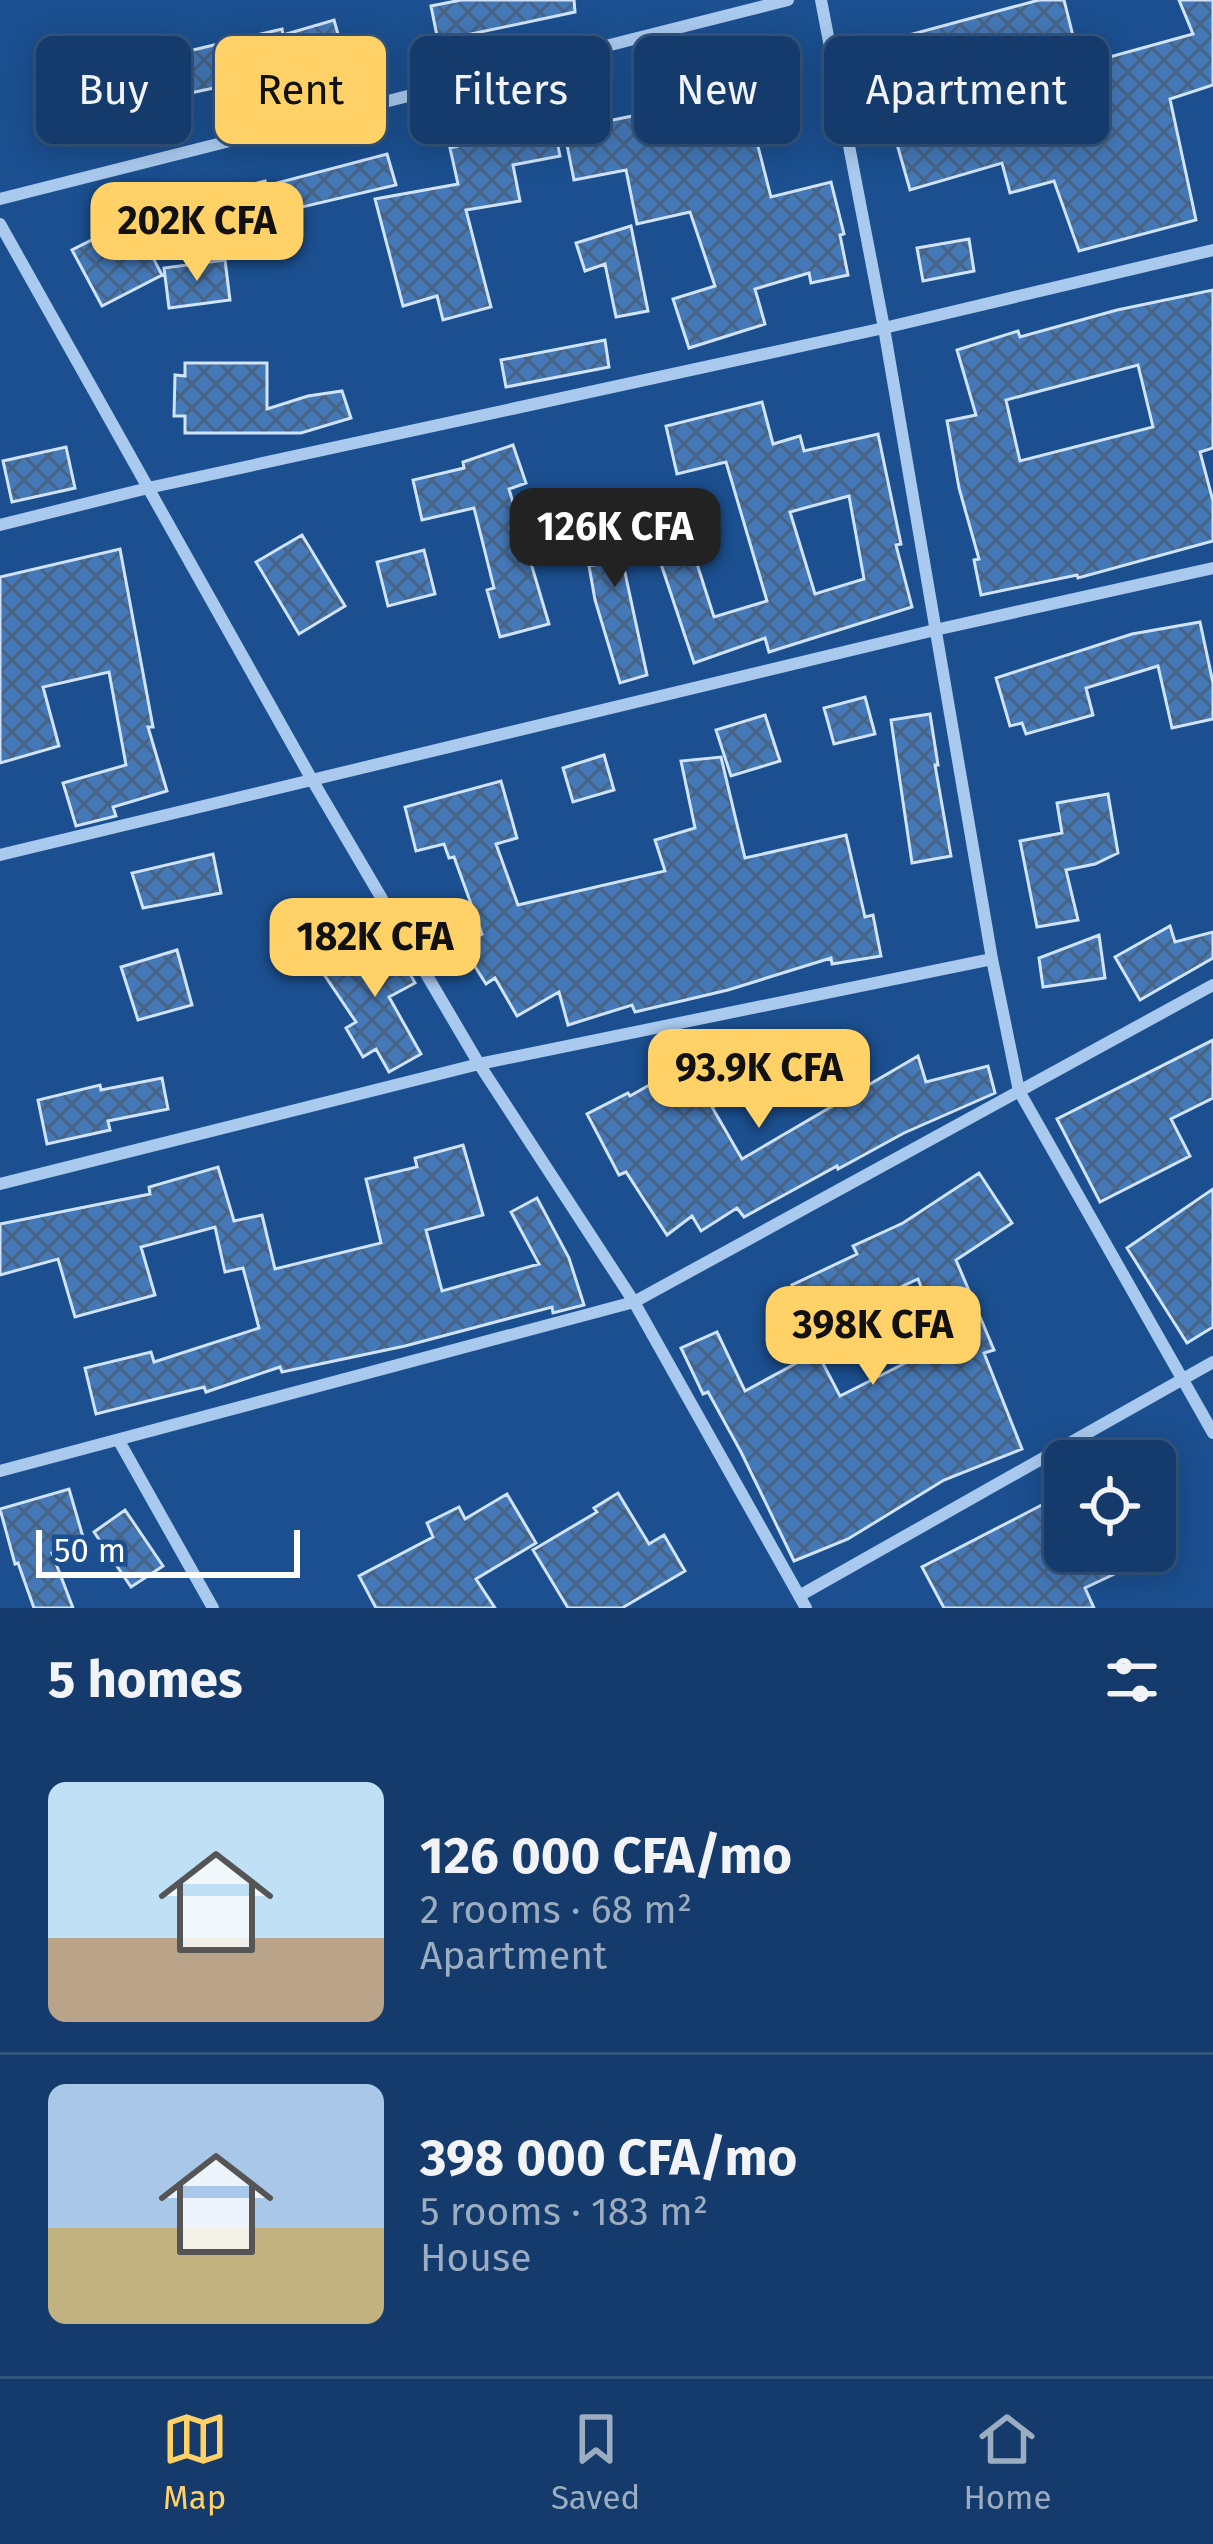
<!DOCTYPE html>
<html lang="en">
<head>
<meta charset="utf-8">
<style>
	:root { --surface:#143b6b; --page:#214673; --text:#f1f3f6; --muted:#9dadc1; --line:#33557e; --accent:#ffd166 }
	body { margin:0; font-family:"Fira Sans",sans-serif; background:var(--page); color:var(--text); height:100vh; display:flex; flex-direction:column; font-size:45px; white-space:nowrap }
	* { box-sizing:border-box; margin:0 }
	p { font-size:39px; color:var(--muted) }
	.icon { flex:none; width:66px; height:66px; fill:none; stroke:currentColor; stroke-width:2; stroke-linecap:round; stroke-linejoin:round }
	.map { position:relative; height:1608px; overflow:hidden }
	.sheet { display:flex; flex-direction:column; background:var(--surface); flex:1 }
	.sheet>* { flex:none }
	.banner { position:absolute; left:36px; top:36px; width:1143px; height:108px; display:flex; gap:24px }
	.fabs { position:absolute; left:1044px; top:1440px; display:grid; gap:24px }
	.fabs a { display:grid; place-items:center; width:132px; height:132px; border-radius:18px; background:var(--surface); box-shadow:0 6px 30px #0003,0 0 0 3px var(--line); font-size:60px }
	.scale { position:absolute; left:36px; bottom:30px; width:264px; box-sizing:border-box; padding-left:12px; border:6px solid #fff; border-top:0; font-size:33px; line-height:42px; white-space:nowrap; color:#fff; -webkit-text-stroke:9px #1b4f8f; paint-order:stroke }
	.price { position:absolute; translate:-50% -102px; padding:0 27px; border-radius:24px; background:var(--accent); color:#111; font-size:39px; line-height:78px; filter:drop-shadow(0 3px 6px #0008) }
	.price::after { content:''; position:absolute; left:50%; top:72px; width:36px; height:27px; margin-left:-18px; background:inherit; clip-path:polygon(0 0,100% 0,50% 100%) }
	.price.on { background:#222; color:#fff }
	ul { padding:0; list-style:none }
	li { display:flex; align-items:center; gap:36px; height:300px; padding:0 48px }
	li+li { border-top:3px solid var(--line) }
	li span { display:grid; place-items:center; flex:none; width:336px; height:240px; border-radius:18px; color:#555 }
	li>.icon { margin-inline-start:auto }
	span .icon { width:144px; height:144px; fill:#fffc; stroke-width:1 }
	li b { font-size:51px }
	h2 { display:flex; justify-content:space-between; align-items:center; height:144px; padding:0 48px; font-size:51px }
	.tag { padding:0 42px; border-radius:18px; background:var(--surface); box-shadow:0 6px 30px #0003,0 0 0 3px var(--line); font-size:42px; line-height:108px }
	.tag.on { background:var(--accent); color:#111 }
	.menu { display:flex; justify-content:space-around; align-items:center; height:168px; border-top:3px solid var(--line); background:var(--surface); font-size:33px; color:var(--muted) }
	.menu a { display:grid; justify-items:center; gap:6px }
	.menu .on { color:var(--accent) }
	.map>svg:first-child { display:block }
	.building { fill:url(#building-cross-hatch); stroke:#cfe3fa; stroke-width:3; fill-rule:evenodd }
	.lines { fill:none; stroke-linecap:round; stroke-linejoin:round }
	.street { stroke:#a9c9ee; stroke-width:12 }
</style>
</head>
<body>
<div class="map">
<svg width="1213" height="1608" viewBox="0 0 1213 1608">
	<defs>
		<pattern id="building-cross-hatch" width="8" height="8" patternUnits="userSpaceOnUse" patternTransform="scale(3)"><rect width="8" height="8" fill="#4478b7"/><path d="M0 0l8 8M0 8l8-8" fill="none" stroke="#486282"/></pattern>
	</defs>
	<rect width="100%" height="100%" fill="#1b4f8f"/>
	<!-- building -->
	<path class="building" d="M461,0H574L575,12L438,41L431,6Z
		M1039,0H1064L1075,44L1006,61L1025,140L1099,121L1084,64L1193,34L1179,0H1213V85L1170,99L1196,220L1079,251L1054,181L1010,193L1002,163L910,190L891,123L917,116L894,39Z
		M334,20L345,59L277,78L280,88L245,97L242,82L181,95L182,102L97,122L87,81L148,66L146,61L282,29L283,35Z
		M681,106L689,144L753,127L771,197L831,182L844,234L840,235L848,275L811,283L809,273L755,289L765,324L689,348L673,299L715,286L690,212L637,224L626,170L574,180L564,130Z
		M553,122L560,156L513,165L520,201L466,210L491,307L443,320L437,296L403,306L375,199L458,184L450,148Z
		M387,154L396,185L217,227L209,195L265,181L266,186Z
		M133,219L162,275L102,306L72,250Z
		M631,226L648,311L616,317L605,264L585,271L576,243Z
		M969,239L974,271L923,281L917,248Z
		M225,260L230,300L169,308L164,268Z
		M1213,290V448L1200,452L1213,501V541L1078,578L1077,575L981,595L974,560L979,559L959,488L947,421L976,415L957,350L1018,331L1020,337L1117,310ZM1138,365L1153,427L1020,461L1006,400Z
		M605,340L609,367L506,387L501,360Z
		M185,363H267V409L308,396L342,391L351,418L301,433H185V416H174L175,375L185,376Z
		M762,402L773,444L800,436L804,451L878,434L901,544L896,545L912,607L769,652L765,638L694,663L643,510L681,500L688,536L714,617L767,601L726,462L677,474L666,426ZM849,496L864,579L815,594L790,512Z
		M513,445L526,483L509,489L549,624L500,637L487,590L494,588L474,508L422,520L413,480L464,468L463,462Z
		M66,447L75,488L12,502L3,461Z
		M628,506L634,536L618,540L647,675L620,683L595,600L589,566L594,565L584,515Z
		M302,535L345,606L299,634L256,562Z
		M120,549L153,727H148L167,791L113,807L116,816L76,826L63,783L126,765L109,672L43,687L59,746L0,763V577Z
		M424,550L435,594L388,606L377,562Z
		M1200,622L1213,683V719L1172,728L1158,666L1086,688L1093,715L1026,734L1022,723L1010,726L996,678L1132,634Z
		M865,697L875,734L834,744L824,708Z
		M930,714L938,765H935L951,856L912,863L891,720Z
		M765,715L780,761L731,776L716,730Z
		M604,755L614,790L573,802L563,768Z
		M721,757L745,858L846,835L865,917L873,915L881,956L832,964L831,958L728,990L635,1012L632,1005L568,1025L559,992L517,1016L495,978L486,984L462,946L482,934L454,857L449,858L444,844L416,851L405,807L501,781L517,838L496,844L518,905L665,871L655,840L695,828L681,761Z
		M1108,794L1118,853L1095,864L1066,870L1078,920L1037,927L1020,841L1062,833L1057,803Z
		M213,854L221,893L143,908L132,873Z
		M1170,926L1175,942L1213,932V958L1140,1000L1115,957Z
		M388,935L415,983L389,997L421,1054L389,1072L376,1049L363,1057L346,1028L356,1022L321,970L354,948L357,952Z
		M1099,935L1105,978L1043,987L1039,958Z
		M177,950L192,1005L138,1020L121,967Z
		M805,1034L821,1066L712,1107L742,1159L918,1056L926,1082L988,1066L995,1093L904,1133L838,1169L837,1166L744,1217L737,1208L701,1231L692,1216L667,1235L626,1172L619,1175L587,1114L628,1093L630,1096L686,1064L691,1071L757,1046L760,1056Z
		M1213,1040V1098L1171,1119L1190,1156L1100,1202L1057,1119Z
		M162,1078L168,1109L108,1121L110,1130L47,1144L38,1100L100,1085L101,1090Z
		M463,1145L483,1215L426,1230L442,1291L539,1264L511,1212L537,1198L569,1258L584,1305L553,1313L552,1307L405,1346L282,1372L280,1367L206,1392L204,1387L96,1414L85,1368L151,1352L154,1362L259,1328L243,1268L225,1272L215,1227L141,1247L155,1295L75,1317L58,1259L0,1275V1224L150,1194L149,1187L218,1167L234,1221L262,1215L275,1269L381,1243L366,1179L417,1167L415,1158Z
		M979,1173L1012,1223L956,1260L994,1350L984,1353L1022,1449L944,1480L848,1539L794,1561L741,1452L708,1392L703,1394L681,1348L717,1332L745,1391L817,1352L840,1396L921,1355L920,1351L942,1340L918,1279L877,1298L874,1292L811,1324L792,1285L857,1254L853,1246L903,1223Z
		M1213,1189V1327L1187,1343L1127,1248Z
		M69,1489L85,1544L52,1553L73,1608H34L18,1563L15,1564L0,1509Z
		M618,1493L649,1544L664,1535L685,1571L622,1608H568L533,1550L597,1512L594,1508Z
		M1065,1493V1551H1163L1085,1588L1094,1608H944L922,1567Z
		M507,1494L536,1543L476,1579L495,1608H376L359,1576L433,1537L427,1523L459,1507L465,1519Z
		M125,1510L163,1566L131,1587L94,1532Z"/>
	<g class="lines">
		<!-- street -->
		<path class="street" d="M821,0L884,328L992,959L1019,1091L1213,1433
			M0,199L788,0
			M0,224L311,778L479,1064L634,1302L806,1608
			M0,525L148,488L884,328L1213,250
			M0,855L935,630L1213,568
			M0,1184L479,1064L992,959
			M119,1441L213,1608
			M0,1471L634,1302L1213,985
			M799,1596L1213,1362"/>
	</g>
</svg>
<div class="fabs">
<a><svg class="icon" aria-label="locate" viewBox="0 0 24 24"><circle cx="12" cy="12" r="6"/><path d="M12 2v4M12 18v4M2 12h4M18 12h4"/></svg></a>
</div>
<div class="scale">50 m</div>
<b class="price" style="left:197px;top:284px">202K CFA</b>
<b class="price on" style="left:615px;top:590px">126K CFA</b>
<b class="price" style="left:375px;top:1000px">182K CFA</b>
<b class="price" style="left:759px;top:1131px">93.9K CFA</b>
<b class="price" style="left:873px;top:1388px">398K CFA</b>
<div class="banner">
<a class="tag">Buy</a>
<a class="tag on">Rent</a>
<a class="tag">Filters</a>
<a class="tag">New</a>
<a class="tag">Apartment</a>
</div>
</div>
<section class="sheet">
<h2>5 homes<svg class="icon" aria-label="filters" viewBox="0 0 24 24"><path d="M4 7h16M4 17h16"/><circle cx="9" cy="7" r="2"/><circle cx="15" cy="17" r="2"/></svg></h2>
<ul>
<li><span style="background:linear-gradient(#bfe0f5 65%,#b9a48a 0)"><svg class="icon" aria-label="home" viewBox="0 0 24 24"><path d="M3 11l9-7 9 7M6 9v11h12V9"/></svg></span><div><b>126 000 CFA/mo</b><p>2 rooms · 68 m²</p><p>Apartment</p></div></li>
<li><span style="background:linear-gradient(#a9c7e8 60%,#c2b280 0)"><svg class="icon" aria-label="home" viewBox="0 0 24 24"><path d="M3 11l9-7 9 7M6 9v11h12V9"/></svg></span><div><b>398 000 CFA/mo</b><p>5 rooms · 183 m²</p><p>House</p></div></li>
</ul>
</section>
<nav class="menu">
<a class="on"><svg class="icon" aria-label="map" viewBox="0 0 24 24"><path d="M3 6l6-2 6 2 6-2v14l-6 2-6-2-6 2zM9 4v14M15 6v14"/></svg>Map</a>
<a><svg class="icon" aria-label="saved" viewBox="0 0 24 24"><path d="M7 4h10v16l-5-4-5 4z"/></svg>Saved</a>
<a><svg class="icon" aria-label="home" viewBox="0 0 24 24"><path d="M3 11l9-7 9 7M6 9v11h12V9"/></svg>Home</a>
</nav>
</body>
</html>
